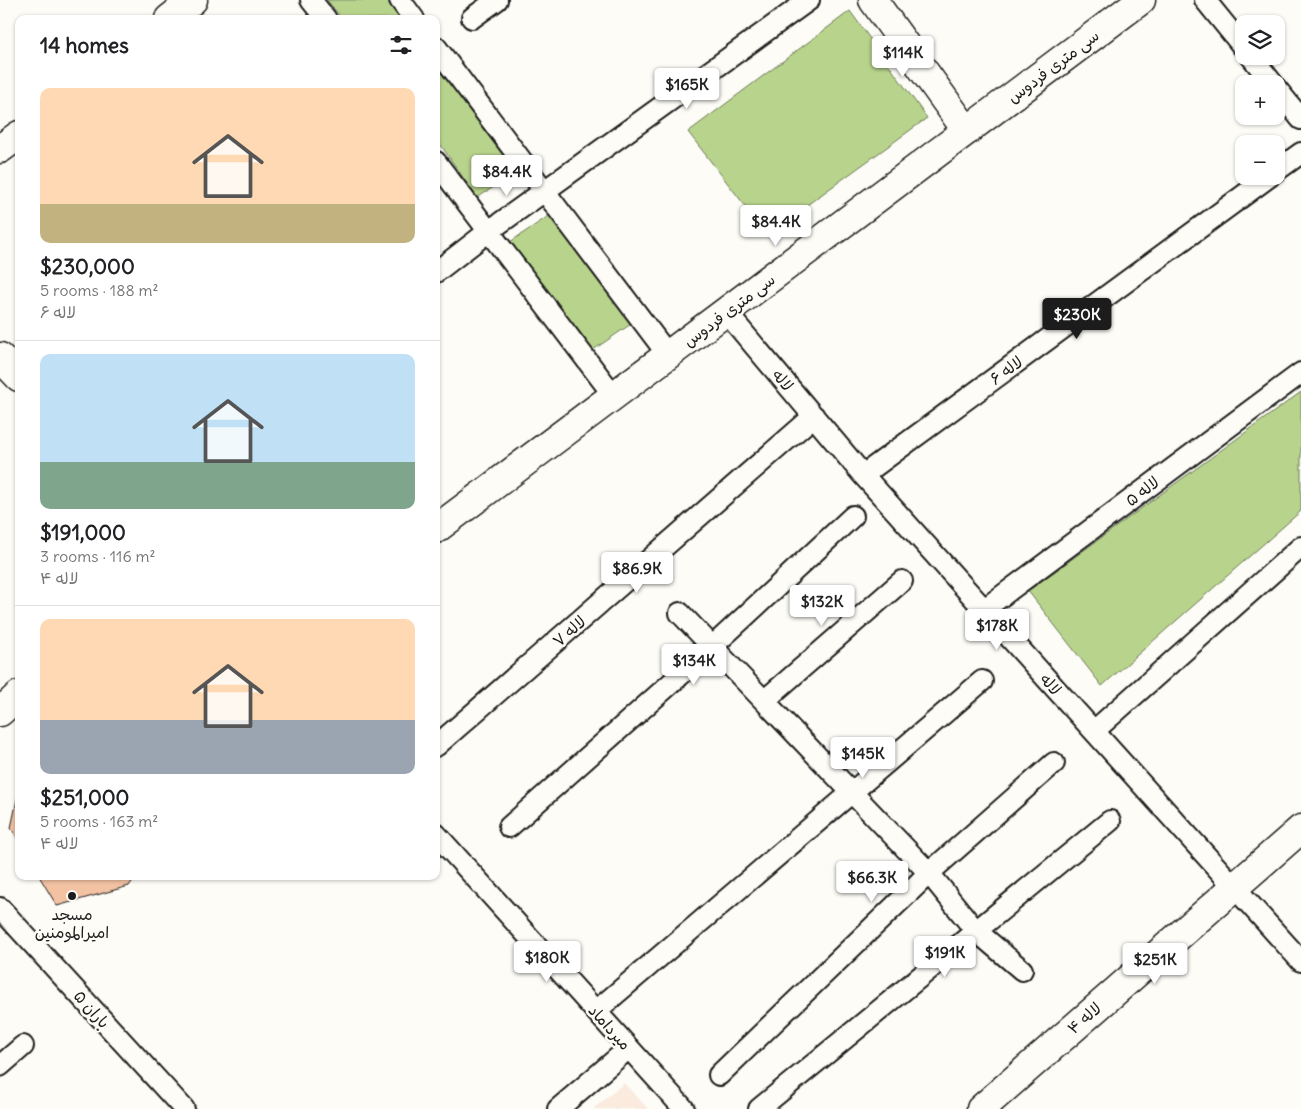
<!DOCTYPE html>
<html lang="en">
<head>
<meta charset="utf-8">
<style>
	:root { --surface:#fff; --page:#f2f2f2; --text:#202124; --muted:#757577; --line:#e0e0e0; --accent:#1c1c1c }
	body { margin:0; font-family:Delius,"Playpen Sans Arabic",sans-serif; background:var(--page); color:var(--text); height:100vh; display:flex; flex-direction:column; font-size:19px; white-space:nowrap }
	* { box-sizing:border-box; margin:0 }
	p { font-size:16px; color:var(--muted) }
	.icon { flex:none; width:28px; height:28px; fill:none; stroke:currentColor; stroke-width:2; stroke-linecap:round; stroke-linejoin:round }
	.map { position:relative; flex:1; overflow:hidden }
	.details { position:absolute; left:15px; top:15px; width:425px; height:865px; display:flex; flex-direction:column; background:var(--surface); border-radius:10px; box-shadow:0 1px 4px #0004 }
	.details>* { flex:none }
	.tools { position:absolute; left:1235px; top:15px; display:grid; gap:10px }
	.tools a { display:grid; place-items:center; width:50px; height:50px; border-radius:10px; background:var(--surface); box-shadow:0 1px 4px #0004; font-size:25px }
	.price { position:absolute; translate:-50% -42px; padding:0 11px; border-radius:5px; background:#fff; color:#222; font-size:16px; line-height:32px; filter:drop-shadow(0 1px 2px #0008) }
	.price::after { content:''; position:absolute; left:50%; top:30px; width:15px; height:11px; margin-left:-8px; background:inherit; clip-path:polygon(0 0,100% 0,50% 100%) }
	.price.selected { background:var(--accent); color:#fff }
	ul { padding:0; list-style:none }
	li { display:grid; align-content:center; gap:10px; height:265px; padding:0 25px }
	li+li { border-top:1px solid var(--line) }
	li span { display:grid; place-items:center; height:155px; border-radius:10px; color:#555 }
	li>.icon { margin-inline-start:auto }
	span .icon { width:90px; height:90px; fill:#fffc; stroke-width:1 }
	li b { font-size:21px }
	h2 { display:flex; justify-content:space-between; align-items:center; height:60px; padding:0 25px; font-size:21px }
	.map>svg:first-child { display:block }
	.built { fill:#faebde }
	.green { fill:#b8d48c; stroke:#6a7854 }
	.building { fill:#f3c2a3; stroke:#1c1c1c }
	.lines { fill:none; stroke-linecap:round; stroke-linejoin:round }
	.street-casing { stroke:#1c1c1c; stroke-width:24 }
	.secondary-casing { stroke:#1c1c1c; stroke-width:31 }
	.street { stroke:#fdfcf7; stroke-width:20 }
	.secondary { stroke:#fdfcf7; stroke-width:28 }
	.poi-dot { fill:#1c1c1c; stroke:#fdfcf7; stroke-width:2 }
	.labels { text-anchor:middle; stroke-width:5; stroke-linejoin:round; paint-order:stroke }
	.street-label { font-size:16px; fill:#1c1c1c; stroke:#fdfcf7 }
	.poi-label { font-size:16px; fill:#1c1c1c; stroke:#fdfcf7 }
</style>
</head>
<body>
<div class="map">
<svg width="1301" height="1109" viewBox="0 0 1301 1109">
	<rect width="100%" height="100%" fill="#fdfcf7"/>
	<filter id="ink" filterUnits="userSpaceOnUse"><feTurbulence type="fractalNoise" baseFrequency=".02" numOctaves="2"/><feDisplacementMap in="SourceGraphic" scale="10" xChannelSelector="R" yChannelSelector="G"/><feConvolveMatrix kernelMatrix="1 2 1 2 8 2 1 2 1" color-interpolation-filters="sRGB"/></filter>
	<g filter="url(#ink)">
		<!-- built -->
		<path class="built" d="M624,1083L648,1109H593Z"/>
		<!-- green -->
		<path class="green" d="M327,0H390L405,19H342Z
			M850,11L927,118L767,234L688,132Z
			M443,63L518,171L477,198L436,138V67Z
			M550,215L634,322L590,352L510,242Z
			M1301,392V511L1102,686L1028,591Z"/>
		<!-- building -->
		<path class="building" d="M19,790V841L11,828Z
			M39,876H136L129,886L57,906Z"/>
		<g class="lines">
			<defs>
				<path id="street" d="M311,0L326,19
					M400,0L414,19
					M1205,0L1244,48
					M472,18L497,0
					M436,47L668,355
					M1251,56L1273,84
					M1276,88L1301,119
					M436,162L614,396
					M1276,171L1301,153
					M436,272L489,231L809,0
					M726,312L863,475L1301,961
					M863,475L1270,176
					M983,610L1301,373
					M680,613L929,873L975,930L1022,970
					M765,700L902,581
					M1094,731L1301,547
					M436,746L814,416
					M509,827L713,646L853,516
					M436,834L684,1109
					M0,908L184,1109
					M596,1011L982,681
					M0,1066L23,1046
					M719,1075L929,873L1054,763
					M558,1109L629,1048
					M759,1109L1110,821"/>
				<path id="secondary" d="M873,0L967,131
					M169,19L193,0
					M0,149L19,135
					M0,357L19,377
					M436,529L1141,0
					M0,712L19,695
					M981,1109L1301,829"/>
			</defs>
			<!-- street casing -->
			<use href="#street" class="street-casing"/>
			<!-- secondary casing -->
			<use href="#secondary" class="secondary-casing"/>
			<!-- street -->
			<use href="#street" class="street"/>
			<!-- secondary -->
			<use href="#secondary" class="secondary"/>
		</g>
	</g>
	<!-- markers -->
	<circle class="poi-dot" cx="72" cy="896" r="5"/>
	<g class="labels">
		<!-- street labels -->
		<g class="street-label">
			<text transform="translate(1053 66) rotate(-37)" y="6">سی متری فردوس</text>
			<text transform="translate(729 310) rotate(-37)" y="6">سی متری فردوس</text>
			<text transform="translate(1006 370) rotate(-36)" y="6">لاله ۶</text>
			<text transform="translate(783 380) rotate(50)" y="6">لاله</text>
			<text transform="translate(1142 491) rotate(-37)" y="6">لاله ۵</text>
			<text transform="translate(569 631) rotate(-41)" y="6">لاله ۷</text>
			<text transform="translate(1051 684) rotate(48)" y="6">لاله</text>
			<text transform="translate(92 1009) rotate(48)" y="6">باران ۵</text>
			<text transform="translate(1084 1018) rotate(-41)" y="6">لاله ۴</text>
			<text transform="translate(610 1027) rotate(48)" y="6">میرداماد</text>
		</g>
		<!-- poi labels -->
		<g class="poi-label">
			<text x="72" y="920">مسجد<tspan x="72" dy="18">امیرالمومنین</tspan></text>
		</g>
	</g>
</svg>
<div class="tools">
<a><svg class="icon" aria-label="layers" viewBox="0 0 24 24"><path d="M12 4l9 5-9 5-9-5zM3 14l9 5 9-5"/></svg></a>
<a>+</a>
<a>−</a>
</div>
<b class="price" style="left:903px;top:78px">$114K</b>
<b class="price" style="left:687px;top:110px">$165K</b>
<b class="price" style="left:507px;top:197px">$84.4K</b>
<b class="price" style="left:776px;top:247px">$84.4K</b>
<b class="price selected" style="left:1077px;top:340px">$230K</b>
<b class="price" style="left:637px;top:594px">$86.9K</b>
<b class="price" style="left:822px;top:627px">$132K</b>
<b class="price" style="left:997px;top:651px">$178K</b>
<b class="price" style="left:694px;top:686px">$134K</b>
<b class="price" style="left:863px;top:779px">$145K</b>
<b class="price" style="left:872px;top:903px">$66.3K</b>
<b class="price" style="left:945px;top:978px">$191K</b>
<b class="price" style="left:547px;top:983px">$180K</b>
<b class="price" style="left:1155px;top:985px">$251K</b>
<section class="details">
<h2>14 homes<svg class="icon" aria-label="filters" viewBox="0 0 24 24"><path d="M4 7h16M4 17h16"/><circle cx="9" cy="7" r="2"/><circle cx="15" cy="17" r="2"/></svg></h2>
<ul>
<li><span style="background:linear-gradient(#ffd9b3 75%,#c2b280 0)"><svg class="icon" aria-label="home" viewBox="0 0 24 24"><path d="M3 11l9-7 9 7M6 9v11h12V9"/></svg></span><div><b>$230,000</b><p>5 rooms · 188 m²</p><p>لاله ۶</p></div></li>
<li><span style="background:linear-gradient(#bfe0f5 70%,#7fa58c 0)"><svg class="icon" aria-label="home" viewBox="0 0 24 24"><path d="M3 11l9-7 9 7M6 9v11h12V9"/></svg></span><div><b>$191,000</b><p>3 rooms · 116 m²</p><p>لاله ۴</p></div></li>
<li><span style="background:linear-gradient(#ffd9b3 65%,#9aa5b1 0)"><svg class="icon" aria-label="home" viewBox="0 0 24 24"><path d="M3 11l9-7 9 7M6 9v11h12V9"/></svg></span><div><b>$251,000</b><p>5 rooms · 163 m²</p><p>لاله ۴</p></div></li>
</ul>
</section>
</div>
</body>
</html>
